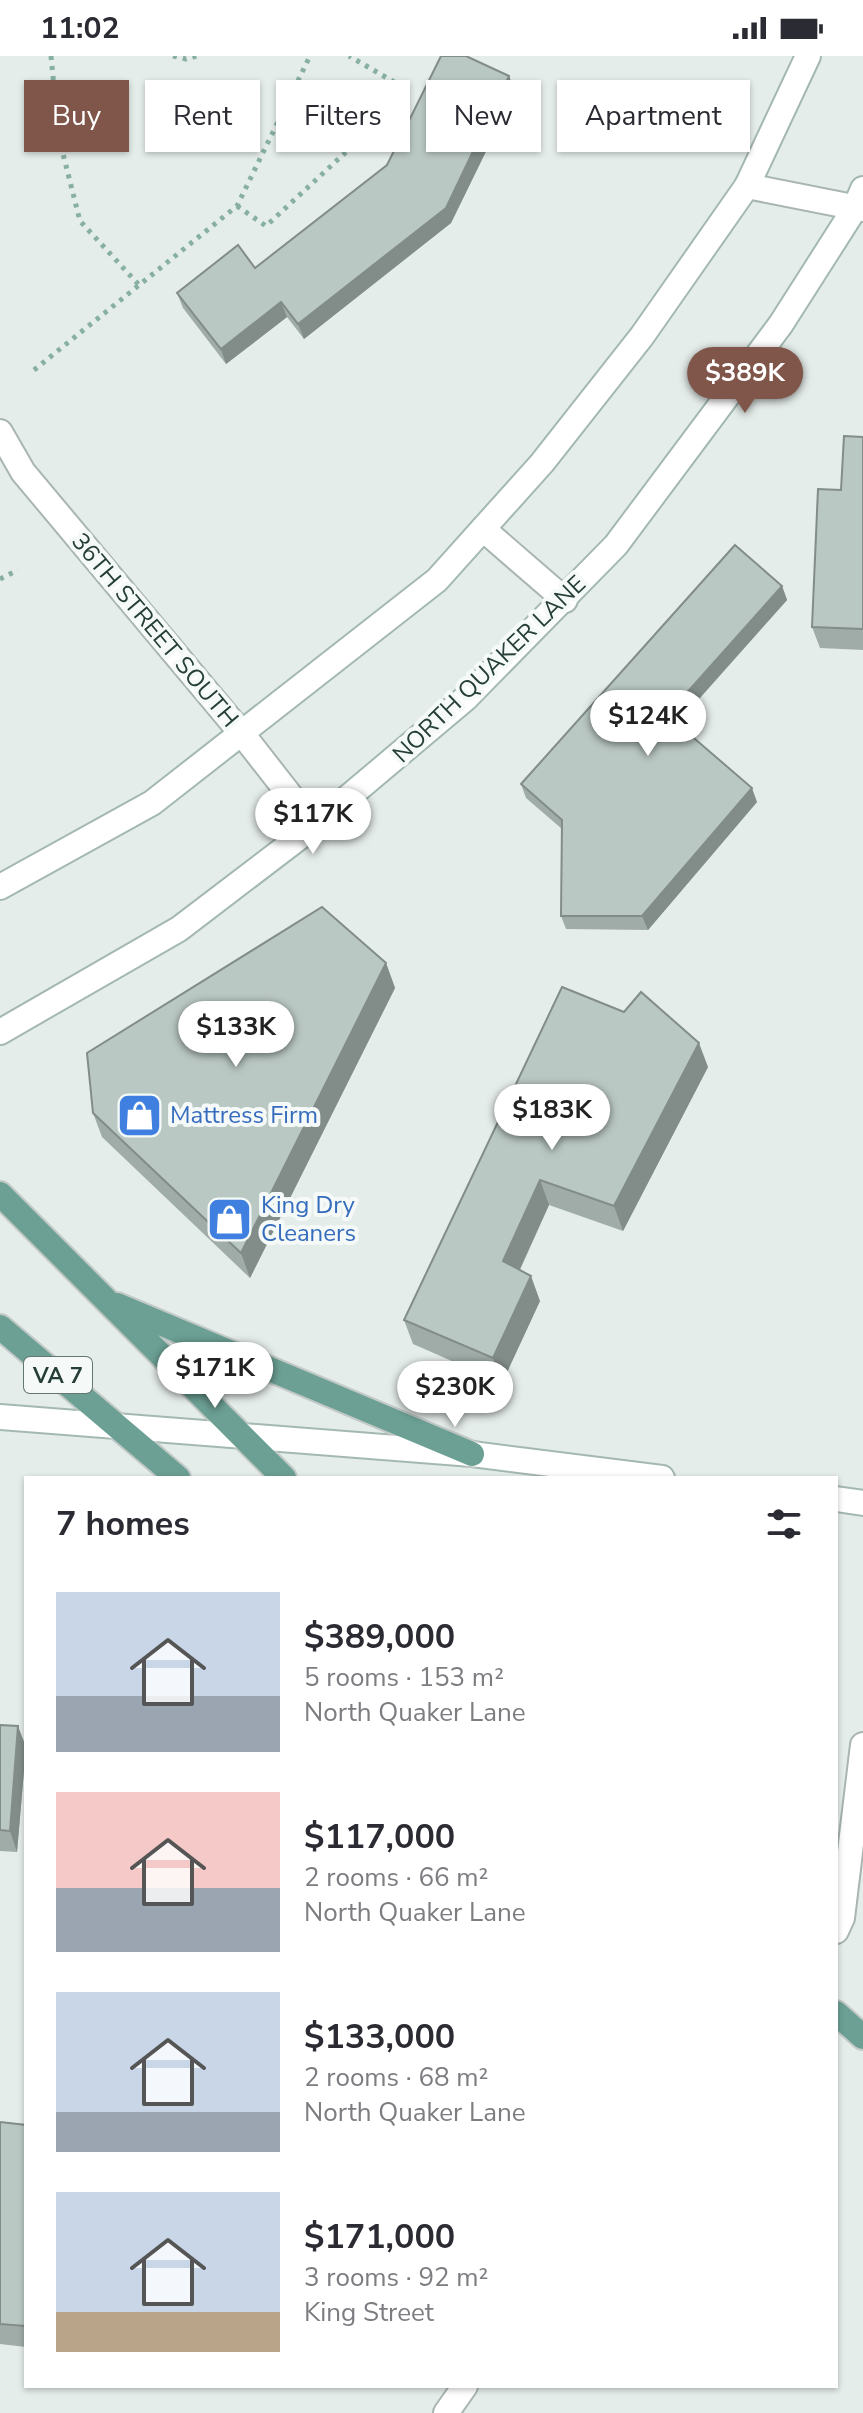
<!DOCTYPE html>
<html lang="en">
<head>
<meta charset="utf-8">
<style>
	:root { --surface:#fff; --page:#f7f7f7; --text:#2b2b33; --muted:#7c7c81; --accent:#80564a }
	body { margin:0; font-family:"Nunito Sans",sans-serif; background:var(--page); color:var(--text); height:100vh; display:flex; flex-direction:column; font-size:30px; white-space:nowrap }
	* { box-sizing:border-box; margin:0 }
	p { font-size:26px; color:var(--muted) }
	.icon { flex:none; width:44px; height:44px; fill:none; stroke:currentColor; stroke-width:2; stroke-linecap:round; stroke-linejoin:round }
	.map { position:relative; flex:1; overflow:hidden }
	.sheet { position:absolute; left:24px; top:1420px; width:814px; height:912px; display:flex; flex-direction:column; background:var(--surface); border-radius:0px; box-shadow:0 2px 6px #0004 }
	.sheet>* { flex:none }
	.banner { position:absolute; left:24px; top:24px; width:816px; height:72px; display:flex; gap:16px }
	.price { position:absolute; translate:-50% -68px; padding:0 18px; border-radius:28px; background:#fff; color:#222; font-size:26px; line-height:52px; filter:drop-shadow(0 2px 4px #0008) }
	.price::after { content:''; position:absolute; left:50%; top:48px; width:24px; height:18px; margin-left:-12px; background:inherit; clip-path:polygon(0 0,100% 0,50% 100%) }
	.price.selected { background:var(--accent); color:#fff }
	ul { padding:0; list-style:none }
	li { display:flex; align-items:center; gap:24px; height:200px; padding:0 32px }
	li span { display:grid; place-items:center; flex:none; width:224px; height:160px; border-radius:0px; color:#555 }
	li>.icon { margin-inline-start:auto }
	span .icon { width:96px; height:96px; fill:#fffc; stroke-width:1 }
	li b { font-size:34px }
	h2 { display:flex; justify-content:space-between; align-items:center; height:96px; padding:0 32px; font-size:34px }
	.tag { padding:0 28px; border-radius:0px; background:var(--surface); box-shadow:0 2px 6px #0004; font-size:28px; line-height:72px }
	.tag.selected { background:var(--accent); color:#fff }
	.status { display:flex; justify-content:space-between; align-items:center; height:56px; padding:0 40px; background:var(--surface); direction:ltr }
	.status svg { height:22px; fill:currentColor }
	.map>svg:first-child { display:block }
	.lines { fill:none; stroke-linecap:round; stroke-linejoin:round }
	.lane-casing { stroke:#a8b5b1; stroke-width:28 }
	.street-casing { stroke:#a8b5b1; stroke-width:28 }
	.secondary-casing { stroke:#a4b8b2; stroke-width:28 }
	.primary-casing { stroke:#c2c9c7; stroke-width:28 }
	.path { stroke:#87afa4; stroke-width:5; stroke-dasharray:4 6; stroke-linecap:butt }
	.lane { stroke:#fff; stroke-width:24 }
	.street { stroke:#fff; stroke-width:24 }
	.secondary { stroke:#fff; stroke-width:24 }
	.primary { stroke:#6ca094; stroke-width:24 }
	.wall { fill:#a0aca8 }
	.shaded-wall { fill:#828c88 }
	.building { fill:#bac8c3; stroke:#828c88; stroke-width:2 }
	.labels { text-anchor:middle; stroke-width:8; stroke-linejoin:round; paint-order:stroke }
	.shield { fill:#f5faf8; stroke:#637672; stroke-width:2 }
	.shield-label { font-size:22px; font-weight:bold; fill:#253e38 }
	.street-label { font-size:24px; fill:#253e38; stroke:#f5faf8 }
	.shop-label { font-size:24px; fill:#366cbe; stroke:#f5faf8; text-anchor:start }
</style>
</head>
<body>
<div class="status"><b>11:02</b><svg viewBox="0 0 49 12"><path d="M0 12V9h3v3zM5 12V6h3v6zM10 12V3h3v9zM15 12V0h3v12zM26 1h20v11H26zM47 4h2v5h-2z"/></svg></div>
<div class="map">
<svg width="863" height="2357" viewBox="0 0 863 2357">
	<rect width="100%" height="100%" fill="#e5edea"/>
	<g class="lines">
		<defs>
			<path id="lane" d="M483,473L565,544
				M446,2357L465,2330"/>
			<path id="street" d="M747,130L863,153
				M0,376L23,416L243,679L314,770
				M836,1875L842,1862L863,1689"/>
			<path id="secondary" d="M0,831L152,747L437,524L542,407L642,280L747,130L808,0
				M0,976L179,873L314,770L466,642L616,489L781,268L855,152L863,133
				M0,1361L472,1398L662,1422
				M836,1443L863,1447"/>
			<path id="primary" d="M0,1138L284,1422
				M117,1249L472,1398
				M0,1271L178,1422
				M836,1957L863,1981"/>
		</defs>
		<!-- lane casing -->
		<use href="#lane" class="lane-casing"/>
		<!-- street casing -->
		<use href="#street" class="street-casing"/>
		<!-- secondary casing -->
		<use href="#secondary" class="secondary-casing"/>
		<!-- primary casing -->
		<use href="#primary" class="primary-casing"/>
		<!-- path -->
		<path class="path" d="M51,0L59,82L80,165L139,229
			M173,0L186,3L197,0
			M237,150L266,170L372,72L394,26L349,0
			M34,314L237,150L310,0
			M0,523L18,514"/>
		<!-- lane -->
		<use href="#lane" class="lane"/>
		<!-- street -->
		<use href="#street" class="street"/>
		<!-- secondary -->
		<use href="#secondary" class="secondary"/>
		<!-- primary -->
		<use href="#primary" class="primary"/>
	</g>
	<!-- wall -->
	<path class="wall" d="M509,20L515,36L451,167L304,283L287,261L226,308L183,252L177,237L255,212Z
		M863,381V594L820,592L812,571L841,434Z
		M782,530L787,544L677,668L757,746L648,874L566,873L561,860L562,773L526,742L521,728Z
		M386,907L395,932L250,1222L102,1081L93,1057Z
		M562,931L708,1011L623,1175L549,1149L520,1214L540,1245L502,1327L413,1288L404,1264Z
		M0,1669L26,1691L17,1796L0,1795Z
		M0,2066L26,2069V2291L0,2288Z"/>
	<!-- shaded-wall -->
	<path class="shaded-wall" d="M509,20L515,36L451,167L304,283L298,268Z
		M281,246L287,261L226,308L221,293Z
		M782,530L787,544L672,673L667,659Z
		M752,732L757,746L648,874L642,860Z
		M386,907L395,932L250,1222L241,1197Z
		M699,987L708,1011L623,1175L614,1150Z
		M540,1124L549,1149L512,1230L503,1205Z
		M531,1220L540,1245L502,1327L493,1302Z
		M18,1670L26,1691L17,1796L10,1775Z"/>
	<!-- building -->
	<path class="building" d="M441,0H466L509,20L446,152L298,268L281,246L221,293L177,237L238,189L255,212L387,109Z
		M844,380L863,381V573L812,571L818,433L841,434Z
		M735,489L782,530L667,659L752,732L642,860H561L562,764L521,728Z
		M322,851L386,907L241,1197L93,1057L87,997Z
		M562,931L624,956L641,936L699,987L614,1150L540,1124L503,1205L531,1220L493,1302L404,1264Z
		M0,1669L18,1670L10,1775L0,1774Z
		M0,2066L26,2069L25,2270L0,2268Z"/>
	<!-- icons -->
	<defs>
		<symbol id="shop-square" viewBox="-11 -11 22 22"><rect x="-9" y="-9" width="18" height="18" rx="4" fill="#3f7fe0" stroke="#f5faf8"/><path d="M-5-2.5h2.3a2.7 3.5 0 0 1 5.4 0H5L5.5 6h-11ZM-1.5-2.5h3a1.5 2.3 0 0 0-3 0Z" fill="#fff"/></symbol>
	</defs>
	<g fill-rule="evenodd">
		<use href="#shop-square" x="114" y="1034" width="51" height="51"/>
		<use href="#shop-square" x="204" y="1138" width="51" height="51"/>
	</g>
	<g class="labels">
		<!-- shield labels -->
		<rect class="shield" x="24" y="1301" width="68" height="36" rx="6"/>
		<g class="shield-label">
			<text x="58" y="1327">VA 7</text>
		</g>
		<!-- street labels -->
		<g class="street-label">
			<text transform="translate(155 574) rotate(50)" y="8">36TH STREET SOUTH</text>
			<text transform="translate(489 613) rotate(-44)" y="8">NORTH QUAKER LANE</text>
		</g>
		<!-- shop labels -->
		<g class="shop-label">
			<text x="170" y="1067">Mattress Firm</text>
			<text x="261" y="1157">King Dry<tspan x="261" dy="28">Cleaners</tspan></text>
		</g>
	</g>
</svg>
<b class="price selected" style="left:745px;top:359px">$389K</b>
<b class="price" style="left:648px;top:702px">$124K</b>
<b class="price" style="left:313px;top:800px">$117K</b>
<b class="price" style="left:236px;top:1013px">$133K</b>
<b class="price" style="left:552px;top:1096px">$183K</b>
<b class="price" style="left:215px;top:1354px">$171K</b>
<b class="price" style="left:455px;top:1373px">$230K</b>
<div class="banner">
<a class="tag selected">Buy</a>
<a class="tag">Rent</a>
<a class="tag">Filters</a>
<a class="tag">New</a>
<a class="tag">Apartment</a>
</div>
<section class="sheet">
<h2>7 homes<svg class="icon" aria-label="filters" viewBox="0 0 24 24"><path d="M4 7h16M4 17h16"/><circle cx="9" cy="7" r="2"/><circle cx="15" cy="17" r="2"/></svg></h2>
<ul>
<li><span style="background:linear-gradient(#c9d6e8 65%,#9aa5b1 0)"><svg class="icon" aria-label="home" viewBox="0 0 24 24"><path d="M3 11l9-7 9 7M6 9v11h12V9"/></svg></span><div><b>$389,000</b><p>5 rooms · 153 m²</p><p>North Quaker Lane</p></div></li>
<li><span style="background:linear-gradient(#f6c9c9 60%,#9aa5b1 0)"><svg class="icon" aria-label="home" viewBox="0 0 24 24"><path d="M3 11l9-7 9 7M6 9v11h12V9"/></svg></span><div><b>$117,000</b><p>2 rooms · 66 m²</p><p>North Quaker Lane</p></div></li>
<li><span style="background:linear-gradient(#c9d6e8 75%,#9aa5b1 0)"><svg class="icon" aria-label="home" viewBox="0 0 24 24"><path d="M3 11l9-7 9 7M6 9v11h12V9"/></svg></span><div><b>$133,000</b><p>2 rooms · 68 m²</p><p>North Quaker Lane</p></div></li>
<li><span style="background:linear-gradient(#c9d6e8 75%,#b9a48a 0)"><svg class="icon" aria-label="home" viewBox="0 0 24 24"><path d="M3 11l9-7 9 7M6 9v11h12V9"/></svg></span><div><b>$171,000</b><p>3 rooms · 92 m²</p><p>King Street</p></div></li>
</ul>
</section>
</div>
</body>
</html>
